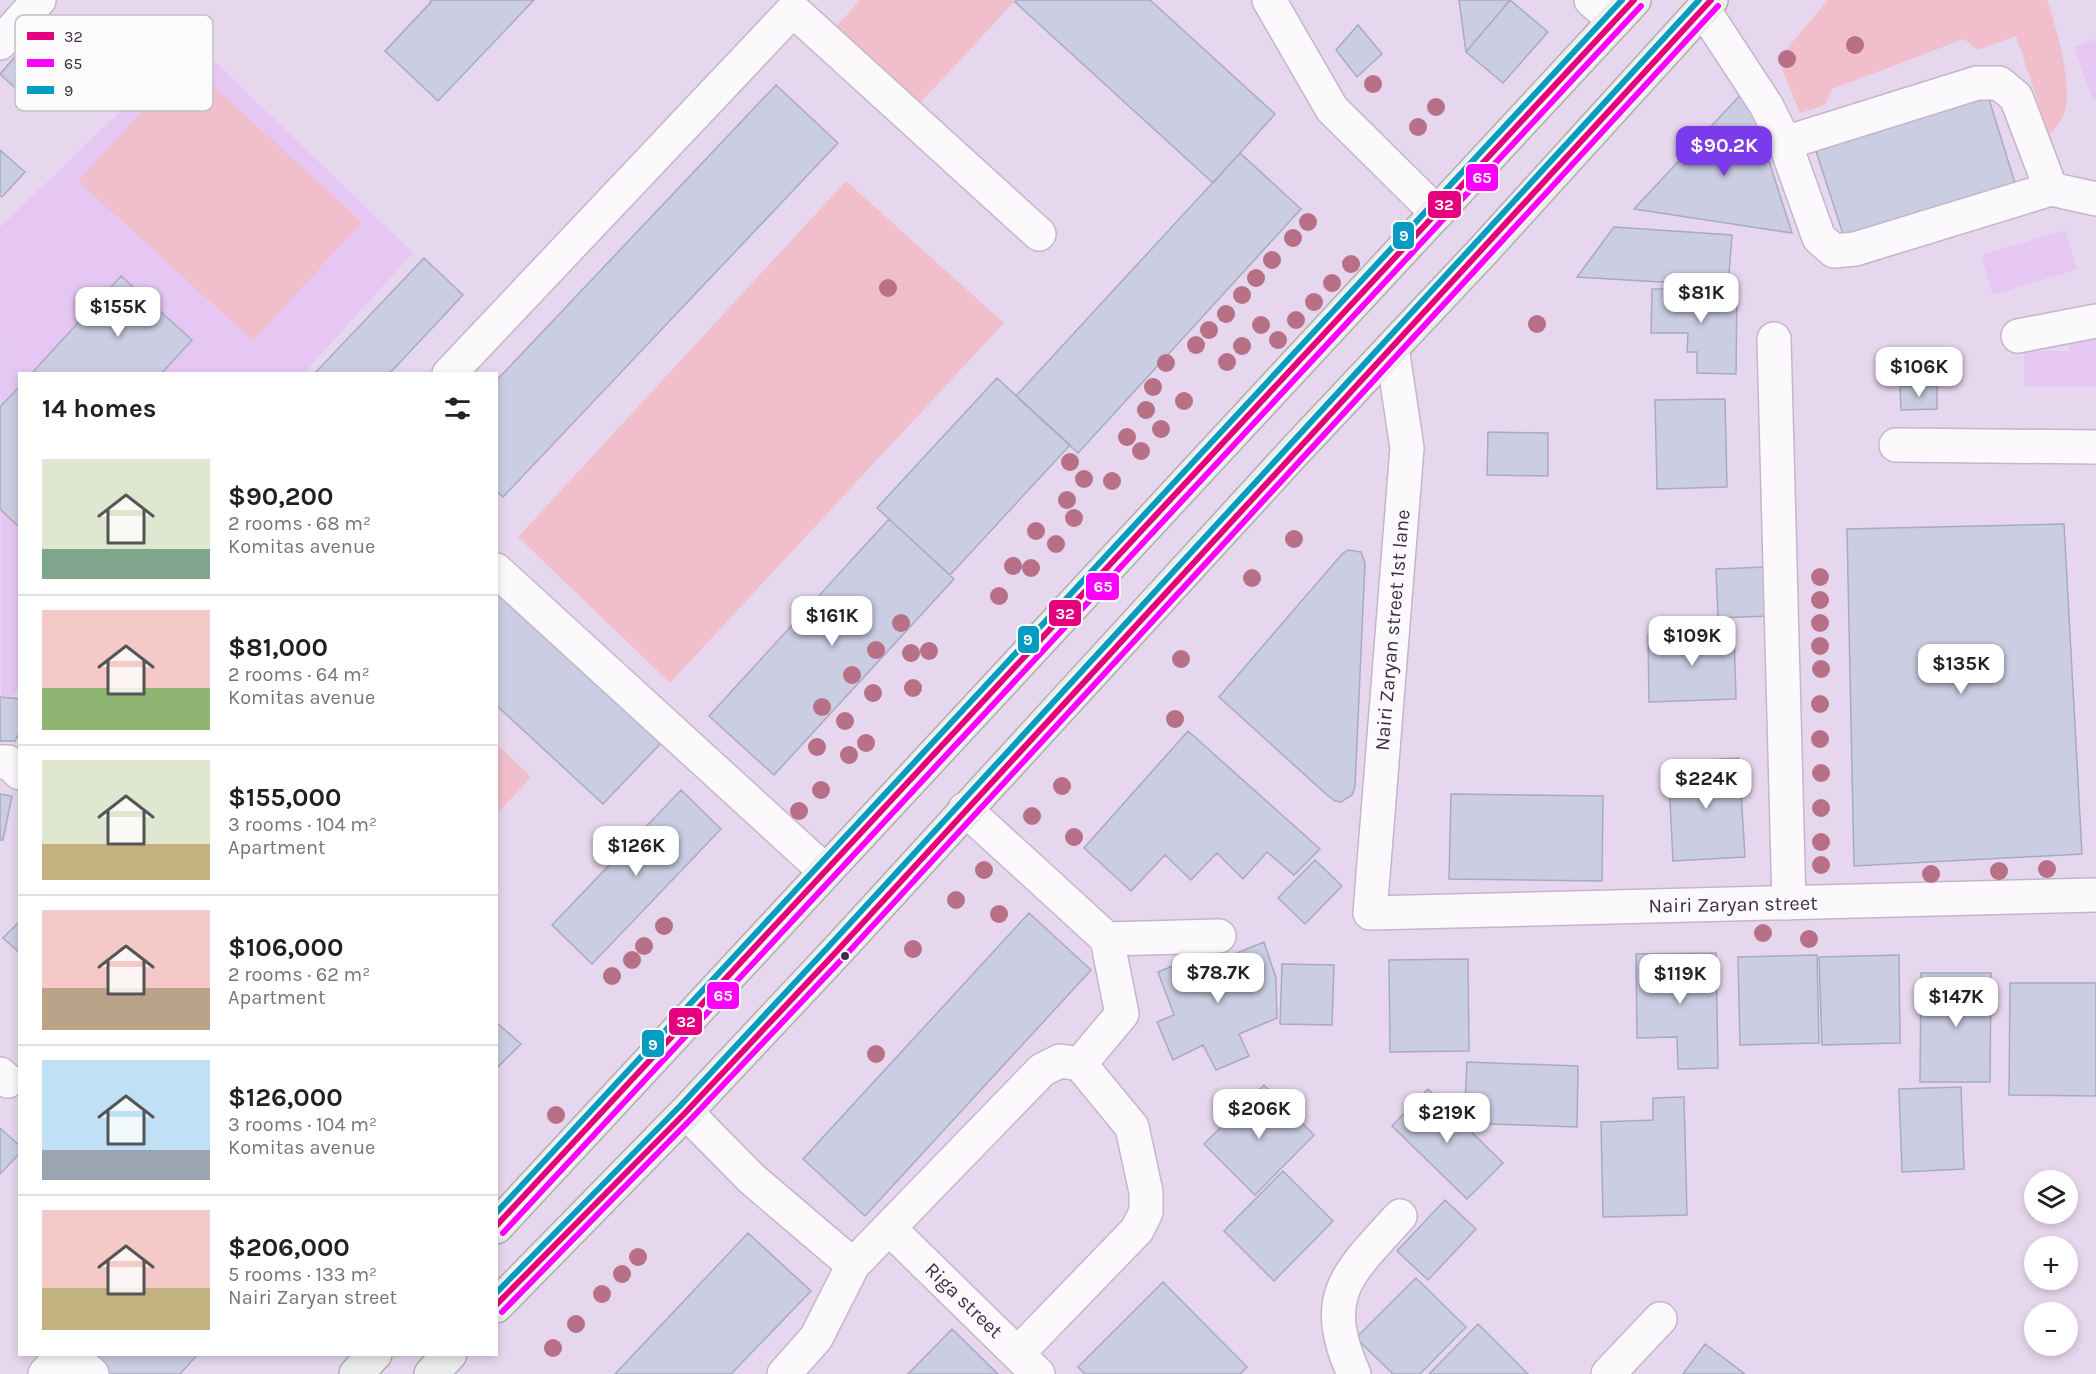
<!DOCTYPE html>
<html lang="en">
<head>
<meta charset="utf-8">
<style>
	:root { --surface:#fff; --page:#f6f6f6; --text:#202124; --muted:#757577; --line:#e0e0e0; --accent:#7c3aed }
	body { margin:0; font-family:Karla,sans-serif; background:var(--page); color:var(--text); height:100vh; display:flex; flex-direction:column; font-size:22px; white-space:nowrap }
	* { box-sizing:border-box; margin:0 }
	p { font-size:20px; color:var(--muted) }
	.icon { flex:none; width:33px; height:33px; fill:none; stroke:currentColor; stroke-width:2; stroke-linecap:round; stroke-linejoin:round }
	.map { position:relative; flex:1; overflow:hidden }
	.panel { position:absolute; left:18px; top:372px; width:480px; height:984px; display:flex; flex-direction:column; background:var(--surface); border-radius:0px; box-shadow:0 3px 9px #0003 }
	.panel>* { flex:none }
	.controls { position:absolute; left:2024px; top:1170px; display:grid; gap:12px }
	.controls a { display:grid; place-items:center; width:54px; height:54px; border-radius:50%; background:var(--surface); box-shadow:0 3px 9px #0003; font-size:30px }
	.price { position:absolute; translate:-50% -51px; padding:0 14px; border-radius:12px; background:#fff; color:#222; font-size:20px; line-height:39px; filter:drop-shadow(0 2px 3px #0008) }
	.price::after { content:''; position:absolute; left:50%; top:36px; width:18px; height:14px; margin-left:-9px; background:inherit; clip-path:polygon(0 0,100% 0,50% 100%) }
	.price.active { background:var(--accent); color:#fff }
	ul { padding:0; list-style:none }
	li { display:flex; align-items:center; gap:18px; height:150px; padding:0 24px }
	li+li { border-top:2px solid var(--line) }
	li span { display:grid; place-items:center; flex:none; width:168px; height:120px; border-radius:0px; color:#555 }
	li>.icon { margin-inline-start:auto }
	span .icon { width:72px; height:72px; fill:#fffc; stroke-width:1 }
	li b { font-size:26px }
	h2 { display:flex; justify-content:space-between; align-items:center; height:72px; padding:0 24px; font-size:26px }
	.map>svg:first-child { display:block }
	.built { fill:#e6c7f4 }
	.green { fill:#f1bfcb }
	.building { fill:#cbcde2; stroke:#a8aac0; stroke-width:1.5 }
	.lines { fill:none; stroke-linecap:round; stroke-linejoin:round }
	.minor-casing { stroke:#c5b5cc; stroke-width:36 }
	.major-casing { stroke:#b1aeb3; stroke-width:36 }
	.minor { stroke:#fbf9fc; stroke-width:33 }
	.major { stroke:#eaebeb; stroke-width:33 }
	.bus-1-casing { stroke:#fbfbfb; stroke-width:10 }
	.bus-2-casing { stroke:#fbfbfb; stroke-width:10 }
	.bus-3-casing { stroke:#fbfbfb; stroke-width:10 }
	.bus-1 { stroke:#e5007d; stroke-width:6 }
	.bus-2 { stroke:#f0f; stroke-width:6 }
	.bus-3 { stroke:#069cc1; stroke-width:6 }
	.tree { fill:#b87087 }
	.bus-dot { fill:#402c49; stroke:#fbfbfb; stroke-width:2 }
	.labels { text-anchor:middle; stroke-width:4.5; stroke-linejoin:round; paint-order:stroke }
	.street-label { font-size:20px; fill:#402c49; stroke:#fbfbfb }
	.key { fill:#fbfbfb; stroke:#c3bdc6; stroke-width:1.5 }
	.key-label { font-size:16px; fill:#402c49 }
	.line-badge { stroke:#fbfbfb; stroke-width:2 }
	.badge-label { font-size:16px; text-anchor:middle; font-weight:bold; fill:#fff }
</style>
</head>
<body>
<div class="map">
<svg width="2096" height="1374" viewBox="0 0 2096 1374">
	<rect width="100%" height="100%" fill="#e7d7ee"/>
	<!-- built -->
	<path class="built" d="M2096,39V98L2092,99L2074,47Z
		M201,48L413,253L304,373L20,374L19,688L1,708L0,227L184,50Z
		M2065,230L2077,269L1993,295L1981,255Z
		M2070,336H2096V386H2024V351H2069Z"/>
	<!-- green -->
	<path class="green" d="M860,0H1016L909,115L825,39Z
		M1828,0H2047C2056,27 2073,84 2065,111C2062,121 2055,128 2049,135L2016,36L1978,50L1964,39L1832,89L1825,105L1800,113L1778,59Z
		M187,62L362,222L253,341L78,181Z
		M846,181L1004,323L670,683L518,537Z
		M497,744L531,777L497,814H496Z"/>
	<!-- building -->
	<path class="building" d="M430,0H534L438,101L385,51L431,2Z
		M1017,0H1150L1275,114L1213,183L1015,2Z
		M1459,0H1510L1466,52Z
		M1510,0L1548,32L1503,83L1466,52Z
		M1358,25L1382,54L1357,77L1336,50Z
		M25,45L65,83L39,110L0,74Z
		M776,85L838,143L503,497L496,491V381Z
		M1746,89L1792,233L1634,209Z
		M1988,96L2015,183L1844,237L1816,151Z
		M0,150L25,172L2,197L0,195Z
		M1240,153L1301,209L1078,453L1016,396Z
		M1614,227L1732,235L1728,286L1577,277Z
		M424,258L463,295L389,374H314Z
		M121,276L192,340L161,374H31Z
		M1652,289H1737L1736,374L1697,373V352H1687L1688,333H1651Z
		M997,378L1070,445L950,575L877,508Z
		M20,386V526L19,527L0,509V407Z
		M1900,386H1937V409L1901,410Z
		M1725,399L1727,487L1657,489L1655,400Z
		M1488,432L1548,433V476L1487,475Z
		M889,519L954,579L774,775L709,716Z
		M2064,524L2082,854L1854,866L1847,529Z
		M1348,550L1361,552L1365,563L1355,786L1352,795L1341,802L1335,801L1327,795L1219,697L1342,554Z
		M1766,567L1768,616L1718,618L1716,569Z
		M496,587L662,742L603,804L496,705Z
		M1734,632L1736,699L1649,702L1648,635Z
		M0,697L20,699V731L15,741H0Z
		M1188,731L1320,849L1294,875L1267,852L1243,879L1217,853L1191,880L1165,855L1131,891L1084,848Z
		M1739,758L1745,857L1673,861L1668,762Z
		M681,790L721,829L592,964L552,925Z
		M0,794L12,796L3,840H0Z
		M1451,794L1603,796L1602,881L1449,879Z
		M1315,860L1342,886L1305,924L1278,898Z
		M1029,913L1091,970L865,1216L803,1159Z
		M20,921V953L3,938Z
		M1264,942L1276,978L1277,1018L1239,1034L1249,1056L1216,1070L1203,1045L1173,1060L1157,1022L1174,1015L1158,972L1205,953L1210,964Z
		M1716,953L1718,1068L1678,1069L1677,1037L1637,1038L1636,954Z
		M1817,955L1819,1043L1740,1045L1738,957Z
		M1899,955L1900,1043L1822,1045L1819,957Z
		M1468,959L1469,1051L1390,1052L1389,960Z
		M1282,964L1334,965L1332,1025L1280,1024Z
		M1921,973H1991L1990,1082H1920Z
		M2010,983H2096V1096L2009,1095Z
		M496,1022L521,1044L496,1069Z
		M1467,1062L1578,1066L1577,1127L1464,1123Z
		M1264,1085L1314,1135L1255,1195L1204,1144Z
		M1961,1087L1964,1169L1902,1172L1899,1089Z
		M1428,1089L1503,1163L1467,1199L1392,1126Z
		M1684,1097L1687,1215L1603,1217L1601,1122L1653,1120V1098Z
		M0,1128L20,1146V1153L0,1174Z
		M1283,1171L1333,1221L1274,1281L1224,1231Z
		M1445,1200L1476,1229L1428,1280L1397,1251Z
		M748,1233L811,1291L731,1374H615Z
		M1416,1278L1466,1327L1420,1374H1393L1356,1338Z
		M1163,1282L1247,1367L1240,1374H1085L1078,1367Z
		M1478,1324L1528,1374H1429Z
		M952,1329L998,1374H908Z
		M1705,1344L1745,1374H1683Z
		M84,1354H198L180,1374H106Z"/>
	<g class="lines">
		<defs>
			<path id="minor" d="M1269,0L1332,109L1437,213
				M1591,0L1615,21
				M1703,9L1766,105L1785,143L1819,238L1834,251L1855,249L2051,189L2096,199
				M0,43L39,0
				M1785,143L1977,83H1999L2016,97L2051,189
				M2018,336L2096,321
				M1774,339L1789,903
				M1392,348L1407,448L1370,913L2096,895
				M449,374L793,10L1039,234
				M1896,445L2096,447
				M496,570L825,871
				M0,762H8L20,773
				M965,809L1107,939L1219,936
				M1080,1064L1122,1014L1107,939
				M0,1074L8,1081
				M686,1112L752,1179L853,1265L1042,1070L1060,1061L1080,1064L1132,1127L1146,1192V1212L1137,1230L1019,1352
				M889,1228L1038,1374
				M69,1354L92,1374
				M45,1374L63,1354
				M784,1374L816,1338L853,1265
				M1354,1374C1318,1294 1349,1273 1400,1216
				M1608,1374L1660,1319"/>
			<path id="major" d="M496,1227L1634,0
				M496,1306L686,1112L837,951L1294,452L1482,252L1711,0
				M356,1374L375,1354
				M431,1374L450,1354"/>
		</defs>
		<!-- minor casing -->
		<use href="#minor" class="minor-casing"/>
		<!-- major casing -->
		<use href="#major" class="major-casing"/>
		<!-- minor -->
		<use href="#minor" class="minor"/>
		<!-- major -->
		<use href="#major" class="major"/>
		<defs>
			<path id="bus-1" d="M496,1226L1634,0
				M496,1305L686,1112L837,951L1711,0"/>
			<path id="bus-2" d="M503,1233L1641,6
				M502,1312L692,1118L844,957L1718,6"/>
			<path id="bus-3" d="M496,1213L1622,0
				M496,1293L680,1106L830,945L1699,0"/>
		</defs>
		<!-- bus-1 casing -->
		<use href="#bus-1" class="bus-1-casing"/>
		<!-- bus-2 casing -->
		<use href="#bus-2" class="bus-2-casing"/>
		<!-- bus-3 casing -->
		<use href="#bus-3" class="bus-3-casing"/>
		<!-- bus-1 -->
		<use href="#bus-1" class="bus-1"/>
		<!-- bus-2 -->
		<use href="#bus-2" class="bus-2"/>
		<!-- bus-3 -->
		<use href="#bus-3" class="bus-3"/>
	</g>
	<!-- trees -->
	<g class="tree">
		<circle cx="1855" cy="45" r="9"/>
		<circle cx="1787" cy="59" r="9"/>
		<circle cx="1373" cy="84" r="9"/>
		<circle cx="1436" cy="107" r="9"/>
		<circle cx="1418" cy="127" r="9"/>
		<circle cx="1308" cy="222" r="9"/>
		<circle cx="1293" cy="238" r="9"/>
		<circle cx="1272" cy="260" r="9"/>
		<circle cx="1351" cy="264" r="9"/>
		<circle cx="1256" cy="278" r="9"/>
		<circle cx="1332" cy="283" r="9"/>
		<circle cx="888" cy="288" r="9"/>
		<circle cx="1242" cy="295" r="9"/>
		<circle cx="1314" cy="302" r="9"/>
		<circle cx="1226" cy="314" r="9"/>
		<circle cx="1296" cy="320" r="9"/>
		<circle cx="1537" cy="324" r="9"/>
		<circle cx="1261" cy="325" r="9"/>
		<circle cx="1209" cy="330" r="9"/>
		<circle cx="1278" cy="340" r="9"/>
		<circle cx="1196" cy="345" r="9"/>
		<circle cx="1242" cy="346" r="9"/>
		<circle cx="1227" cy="362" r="9"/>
		<circle cx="1166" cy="363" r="9"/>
		<circle cx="1153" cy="387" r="9"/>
		<circle cx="1184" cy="401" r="9"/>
		<circle cx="1146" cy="410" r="9"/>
		<circle cx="1161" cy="429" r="9"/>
		<circle cx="1127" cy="437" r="9"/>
		<circle cx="1141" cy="451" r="9"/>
		<circle cx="1070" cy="462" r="9"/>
		<circle cx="1084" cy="479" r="9"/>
		<circle cx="1112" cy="481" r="9"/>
		<circle cx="1067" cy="500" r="9"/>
		<circle cx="1074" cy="518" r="9"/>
		<circle cx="1036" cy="531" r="9"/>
		<circle cx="1294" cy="539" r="9"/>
		<circle cx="1056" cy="544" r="9"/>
		<circle cx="1013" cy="566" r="9"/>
		<circle cx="1031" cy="568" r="9"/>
		<circle cx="1820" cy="577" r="9"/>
		<circle cx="1252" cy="578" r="9"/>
		<circle cx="999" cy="596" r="9"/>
		<circle cx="1820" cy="600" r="9"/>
		<circle cx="901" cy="623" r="9"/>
		<circle cx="1820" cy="623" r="9"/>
		<circle cx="1820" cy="646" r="9"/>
		<circle cx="876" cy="650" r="9"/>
		<circle cx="929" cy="651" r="9"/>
		<circle cx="911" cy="653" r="9"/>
		<circle cx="1181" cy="659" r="9"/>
		<circle cx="1821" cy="669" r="9"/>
		<circle cx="852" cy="675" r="9"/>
		<circle cx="913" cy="688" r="9"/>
		<circle cx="873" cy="693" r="9"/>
		<circle cx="1820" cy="704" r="9"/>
		<circle cx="822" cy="707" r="9"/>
		<circle cx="1175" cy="719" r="9"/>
		<circle cx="845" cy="721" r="9"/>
		<circle cx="1820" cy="739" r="9"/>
		<circle cx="866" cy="743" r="9"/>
		<circle cx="817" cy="747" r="9"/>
		<circle cx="849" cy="755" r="9"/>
		<circle cx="1821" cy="773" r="9"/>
		<circle cx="1062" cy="786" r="9"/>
		<circle cx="821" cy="790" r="9"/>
		<circle cx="1821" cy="808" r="9"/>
		<circle cx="799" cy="811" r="9"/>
		<circle cx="1032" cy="816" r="9"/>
		<circle cx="1074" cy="837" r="9"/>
		<circle cx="1821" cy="842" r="9"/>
		<circle cx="1821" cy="865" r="9"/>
		<circle cx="2047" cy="869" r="9"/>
		<circle cx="984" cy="870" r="9"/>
		<circle cx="1999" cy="871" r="9"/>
		<circle cx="1931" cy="874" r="9"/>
		<circle cx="956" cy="900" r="9"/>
		<circle cx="999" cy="914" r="9"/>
		<circle cx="664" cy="926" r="9"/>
		<circle cx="1763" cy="933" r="9"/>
		<circle cx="1809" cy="939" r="9"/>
		<circle cx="644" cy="946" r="9"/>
		<circle cx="913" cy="949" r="9"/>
		<circle cx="632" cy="960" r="9"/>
		<circle cx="612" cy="976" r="9"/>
		<circle cx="876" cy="1054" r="9"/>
		<circle cx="556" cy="1115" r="9"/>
		<circle cx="638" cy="1257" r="9"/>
		<circle cx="622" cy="1274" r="9"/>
		<circle cx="602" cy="1294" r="9"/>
		<circle cx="576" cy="1324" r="9"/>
		<circle cx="553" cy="1348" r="9"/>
	</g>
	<!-- markers -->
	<circle class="bus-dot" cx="845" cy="956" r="5"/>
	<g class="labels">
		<!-- street labels -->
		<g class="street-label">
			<text transform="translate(1392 630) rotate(-85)" y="7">Nairi Zaryan street 1st lane</text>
			<text transform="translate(1733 904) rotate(-1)" y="7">Nairi Zaryan street</text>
			<text transform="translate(964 1300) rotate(44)" y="7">Riga street</text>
		</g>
	</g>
	<!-- legend -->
	<rect x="15" y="15" width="198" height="96" rx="9" class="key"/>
	<rect x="27" y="32" width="27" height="8" fill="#e5007d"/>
	<rect x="27" y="59" width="27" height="8" fill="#f0f"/>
	<rect x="27" y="86" width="27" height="8" fill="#069cc1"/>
	<g class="key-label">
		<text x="64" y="42">32</text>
		<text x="64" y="69">65</text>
		<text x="64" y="96">9</text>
	</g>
	<g class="line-badge">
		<rect x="1465" y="163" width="34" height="29" rx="6" fill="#f0f"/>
		<rect x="1427" y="190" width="35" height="29" rx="6" fill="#e5007d"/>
		<rect x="1392" y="221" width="23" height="29" rx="6" fill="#069cc1"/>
		<rect x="1085" y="572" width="35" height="29" rx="6" fill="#f0f"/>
		<rect x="1048" y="599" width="34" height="28" rx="6" fill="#e5007d"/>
		<rect x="1017" y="625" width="23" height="29" rx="6" fill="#069cc1"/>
		<rect x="706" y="981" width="34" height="29" rx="6" fill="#f0f"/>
		<rect x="668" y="1007" width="35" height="29" rx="6" fill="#e5007d"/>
		<rect x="641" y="1029" width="24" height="29" rx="6" fill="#069cc1"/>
	</g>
	<g class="badge-label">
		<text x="1482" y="183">65</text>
		<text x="1444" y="210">32</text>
		<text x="1404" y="241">9</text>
		<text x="1103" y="592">65</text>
		<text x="1065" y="619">32</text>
		<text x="1028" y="645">9</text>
		<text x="723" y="1001">65</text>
		<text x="686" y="1027">32</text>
		<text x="653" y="1050">9</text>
	</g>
</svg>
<div class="controls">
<a><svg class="icon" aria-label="layers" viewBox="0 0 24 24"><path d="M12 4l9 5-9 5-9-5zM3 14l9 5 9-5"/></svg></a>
<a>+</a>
<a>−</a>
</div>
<b class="price active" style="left:1724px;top:177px">$90.2K</b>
<b class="price" style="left:1701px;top:324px">$81K</b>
<b class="price" style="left:118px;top:338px">$155K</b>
<b class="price" style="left:1919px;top:398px">$106K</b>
<b class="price" style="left:832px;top:647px">$161K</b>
<b class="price" style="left:1692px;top:667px">$109K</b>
<b class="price" style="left:1961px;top:695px">$135K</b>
<b class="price" style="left:1706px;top:810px">$224K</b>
<b class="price" style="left:636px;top:877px">$126K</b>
<b class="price" style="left:1218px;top:1004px">$78.7K</b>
<b class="price" style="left:1680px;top:1005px">$119K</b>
<b class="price" style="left:1956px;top:1028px">$147K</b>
<b class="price" style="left:1259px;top:1140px">$206K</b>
<b class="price" style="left:1447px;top:1144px">$219K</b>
<section class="panel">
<h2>14 homes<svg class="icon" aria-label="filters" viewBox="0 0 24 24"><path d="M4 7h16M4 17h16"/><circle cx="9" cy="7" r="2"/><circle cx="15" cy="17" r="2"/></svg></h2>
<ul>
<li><span style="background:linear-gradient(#dfe7d0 75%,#7fa58c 0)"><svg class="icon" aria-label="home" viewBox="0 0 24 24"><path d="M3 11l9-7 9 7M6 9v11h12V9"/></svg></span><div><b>$90,200</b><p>2 rooms · 68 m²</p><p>Komitas avenue</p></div></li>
<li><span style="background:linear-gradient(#f6c9c9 65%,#8fb573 0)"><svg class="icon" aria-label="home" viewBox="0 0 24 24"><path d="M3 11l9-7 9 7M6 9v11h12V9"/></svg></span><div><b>$81,000</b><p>2 rooms · 64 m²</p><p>Komitas avenue</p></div></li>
<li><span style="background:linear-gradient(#dfe7d0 70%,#c2b280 0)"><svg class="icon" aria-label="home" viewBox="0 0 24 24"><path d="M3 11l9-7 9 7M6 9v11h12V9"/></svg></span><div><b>$155,000</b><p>3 rooms · 104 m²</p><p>Apartment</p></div></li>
<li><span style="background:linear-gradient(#f6c9c9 65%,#b9a48a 0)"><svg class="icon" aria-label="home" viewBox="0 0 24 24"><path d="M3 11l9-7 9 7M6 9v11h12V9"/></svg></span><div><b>$106,000</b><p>2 rooms · 62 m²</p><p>Apartment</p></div></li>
<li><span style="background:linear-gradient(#bfe0f5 75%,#9aa5b1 0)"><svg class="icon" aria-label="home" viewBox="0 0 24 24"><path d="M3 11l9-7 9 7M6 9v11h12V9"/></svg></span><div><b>$126,000</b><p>3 rooms · 104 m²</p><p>Komitas avenue</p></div></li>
<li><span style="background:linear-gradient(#f6c9c9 65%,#c2b280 0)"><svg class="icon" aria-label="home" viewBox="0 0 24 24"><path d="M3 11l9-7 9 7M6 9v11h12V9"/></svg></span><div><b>$206,000</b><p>5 rooms · 133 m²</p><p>Nairi Zaryan street</p></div></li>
</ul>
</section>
</div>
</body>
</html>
